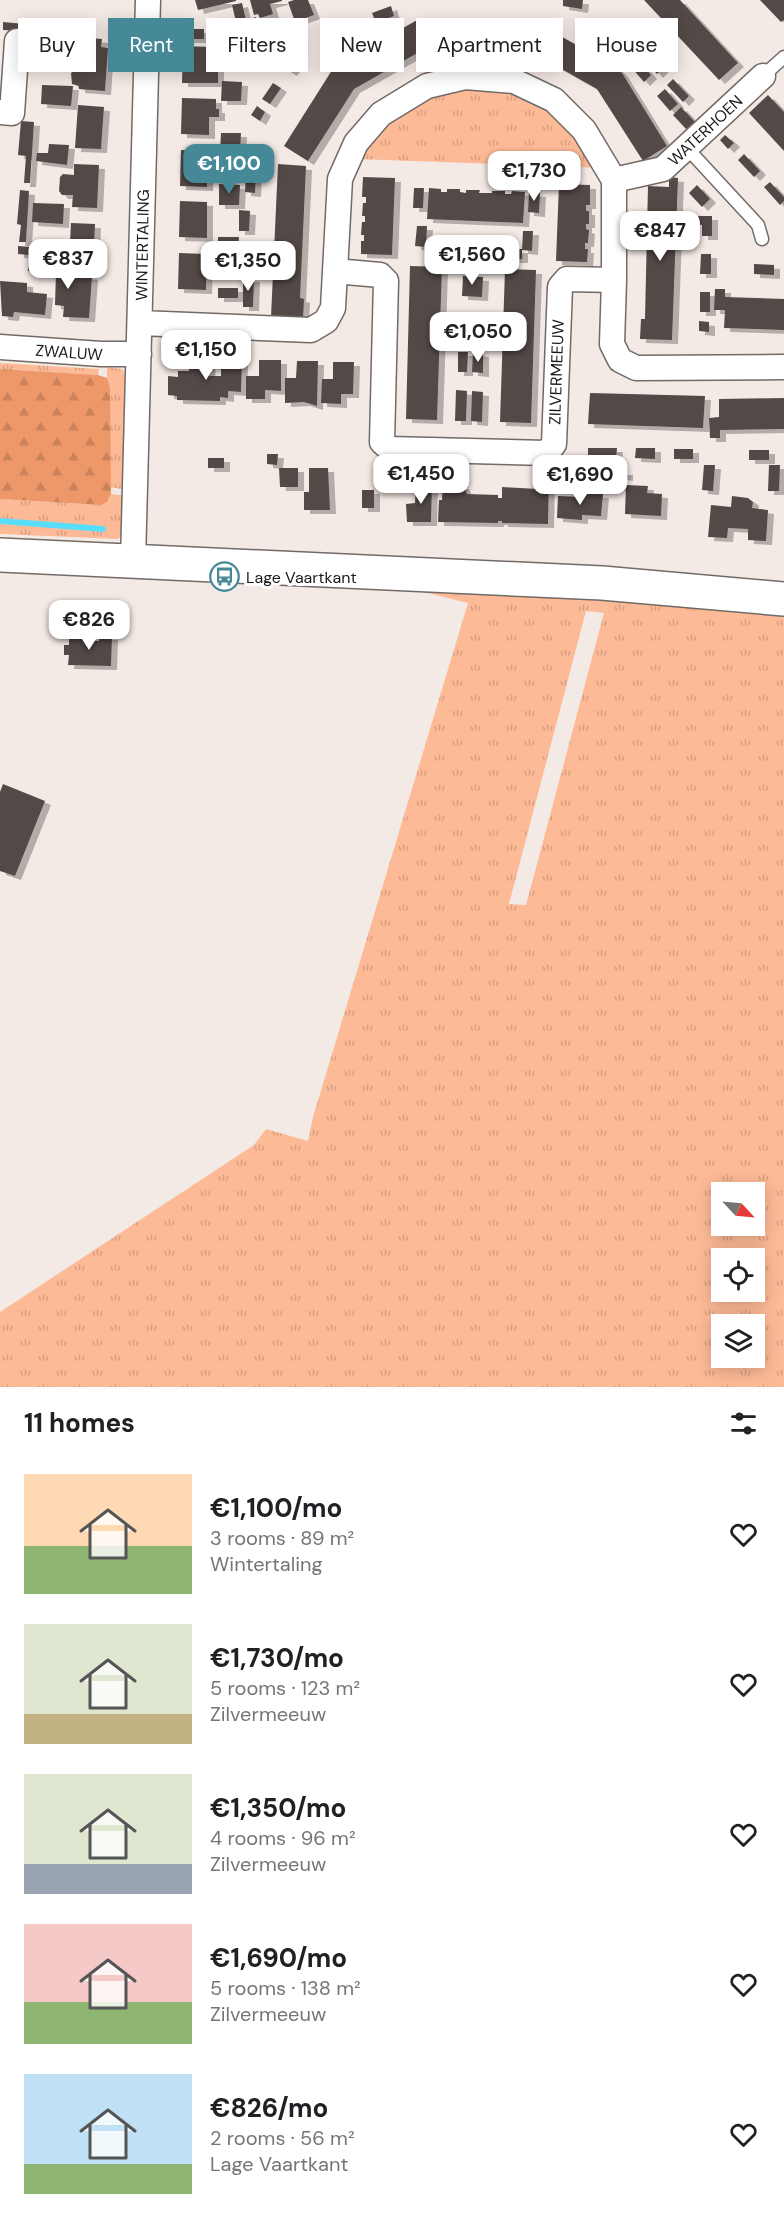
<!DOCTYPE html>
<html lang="en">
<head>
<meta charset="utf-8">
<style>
	:root { --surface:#fff; --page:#f2f2f2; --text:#202124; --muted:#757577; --accent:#458998 }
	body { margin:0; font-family:"DM Sans",sans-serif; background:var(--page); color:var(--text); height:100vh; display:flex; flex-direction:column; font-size:22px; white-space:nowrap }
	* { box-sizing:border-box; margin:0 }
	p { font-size:20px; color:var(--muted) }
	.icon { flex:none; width:33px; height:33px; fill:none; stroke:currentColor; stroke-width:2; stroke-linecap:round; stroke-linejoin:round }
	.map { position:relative; height:1387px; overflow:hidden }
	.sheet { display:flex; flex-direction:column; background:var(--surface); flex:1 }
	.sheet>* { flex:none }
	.banner { position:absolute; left:18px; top:18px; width:748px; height:54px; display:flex; gap:12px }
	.needle { width:39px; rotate:116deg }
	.controls { position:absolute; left:711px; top:1182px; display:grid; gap:12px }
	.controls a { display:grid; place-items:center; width:54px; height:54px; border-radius:0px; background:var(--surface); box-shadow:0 3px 15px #0003; font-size:30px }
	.price { position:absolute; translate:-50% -51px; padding:0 14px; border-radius:12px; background:#fff; color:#222; font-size:20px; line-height:39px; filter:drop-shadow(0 2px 3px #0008) }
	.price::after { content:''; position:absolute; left:50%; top:36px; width:18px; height:14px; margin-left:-9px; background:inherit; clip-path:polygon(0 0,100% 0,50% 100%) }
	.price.active { background:var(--accent); color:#fff }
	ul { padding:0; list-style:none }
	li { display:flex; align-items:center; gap:18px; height:150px; padding:0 24px }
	li span { display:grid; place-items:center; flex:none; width:168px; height:120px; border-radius:0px; color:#555 }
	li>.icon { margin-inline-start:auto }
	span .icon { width:72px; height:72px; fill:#fffc; stroke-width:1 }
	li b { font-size:26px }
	h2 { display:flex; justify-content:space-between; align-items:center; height:72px; padding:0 24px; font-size:26px }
	.tag { padding:0 21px; border-radius:0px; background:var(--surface); box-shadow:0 3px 15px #0003; font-size:21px; line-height:54px }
	.tag.active { background:var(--accent); color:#fff }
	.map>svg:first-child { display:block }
	.grass { fill:url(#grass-tufts); fill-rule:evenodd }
	.forest { fill:url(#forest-firs) }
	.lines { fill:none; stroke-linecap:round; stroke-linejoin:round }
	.stream { stroke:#58defa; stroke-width:6 }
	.building { fill:#524a46; filter:url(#shadow) }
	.lane-casing { stroke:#726a66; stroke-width:15 }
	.street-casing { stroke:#726a66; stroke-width:27 }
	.secondary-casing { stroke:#726a66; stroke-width:36 }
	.lane { stroke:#fff; stroke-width:12 }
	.street { stroke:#fff; stroke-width:24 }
	.secondary { stroke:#fff; stroke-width:33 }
	.labels { text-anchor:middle; stroke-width:6; stroke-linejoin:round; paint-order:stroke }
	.street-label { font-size:16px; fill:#1c1917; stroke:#fff }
	.poi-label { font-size:16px; fill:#1c1917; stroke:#fff; text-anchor:start }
</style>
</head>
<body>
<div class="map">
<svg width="784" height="1387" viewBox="0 0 784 1387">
	<defs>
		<pattern id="grass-tufts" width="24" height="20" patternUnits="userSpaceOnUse" patternTransform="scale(1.5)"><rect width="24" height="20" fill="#fdba97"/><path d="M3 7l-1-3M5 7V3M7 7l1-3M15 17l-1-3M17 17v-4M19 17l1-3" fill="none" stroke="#d89f81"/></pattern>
		<pattern id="forest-firs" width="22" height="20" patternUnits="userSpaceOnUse" patternTransform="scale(1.5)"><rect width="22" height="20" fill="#ee9869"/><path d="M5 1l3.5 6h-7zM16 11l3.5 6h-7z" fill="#cc825a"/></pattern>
		<filter id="shadow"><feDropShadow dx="6" dy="4" stdDeviation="0" flood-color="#0004"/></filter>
	</defs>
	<rect width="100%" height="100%" fill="#f4eae5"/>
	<!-- grass -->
	<path class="grass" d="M502,85L560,116L603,168L356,159L378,129L414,103L442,92Z
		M0,363L99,369L98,375L0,369Z
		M107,367L122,369L129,378L127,490L110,487V387L107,378Z
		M111,494L127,496L125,531L118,539L0,534V499L100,505L109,498Z
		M407,590L784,608V1387H0V1312L254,1145L266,1129L308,1141L313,1117L468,603L428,593ZM586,611L604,613L526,905L509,904ZM722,1192H754V1226H722ZM722,1258H754V1292H722ZM722,1324H754V1358H722Z"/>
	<!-- forest -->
	<path class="forest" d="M0,369L98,375L107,378L110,387L111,494L107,502L100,505L0,499Z"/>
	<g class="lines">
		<!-- stream -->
		<path class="stream" d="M0,521L103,529"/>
	</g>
	<!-- building -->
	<path class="building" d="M195,0H236V1L198,10Z
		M250,0H282V1L270,4L273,14L260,18L258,14L254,15Z
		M294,0H308L314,15L295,22L288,2Z
		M563,0H583L582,9L563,6Z
		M644,0H680L738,63L719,80Z
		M760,0H784V20L781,22Z
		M242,3L246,20L256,17L261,37L251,40L248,27L238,30L232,5Z
		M391,6L394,16L376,23L372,13Z
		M426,18L530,19L616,67L622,73L667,146L643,161L597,89L523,47L475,46L428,47L354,89L308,161L284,146L334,67L419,19Z
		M354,20L358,29L339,36L336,27Z
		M602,20L615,34L607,41L594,26Z
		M3,22L24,24V31L3,30Z
		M61,23L83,24L82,32L61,31Z
		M622,23L638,40L632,45L616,28Z
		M183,29H204V39H183Z
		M45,35L58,36V43L45,42Z
		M64,36L102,39L101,47L108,48L105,91L79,89V86L72,84L71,73L75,70L80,71L82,52L63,50Z
		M295,38V40L285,56L281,43Z
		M223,40H244L243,50H222Z
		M183,46L211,47V53H224L223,65H218V83H182Z
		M294,50L302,56L291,72L283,67Z
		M648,51L663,68L657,74L641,56Z
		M639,61L651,75L644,82L631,67Z
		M673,79L689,96L683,102L667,85Z
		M222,81L242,82L241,101H221Z
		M273,83L281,88L270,104L262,99Z
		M42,85L73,86L71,106L41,104Z
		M665,89L678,104L670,111L657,96Z
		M768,95L784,112V151L749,113Z
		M182,98L216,99V109H219V117H209V135L181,134Z
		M78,105L104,107L101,149L75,148Z
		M257,106L265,112L260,121L251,115Z
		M681,107L695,122L686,129L673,115Z
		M21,121L34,122L30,183H24L26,156L18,155Z
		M221,133H241L240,154L220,153Z
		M725,135L734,143L728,149L720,140Z
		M49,144L69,145L67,165L36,161L37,153H48Z
		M181,150L208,151L207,187L180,186Z
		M744,154L760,171L754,177L738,160Z
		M74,164L99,165L97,208L72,207L73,195H62L59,191L60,177L63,174L74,175Z
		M278,164L306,166L300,298L304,299L303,319L271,317Z
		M246,172L256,173L255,193L245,192Z
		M363,177L395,178L392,255L361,254V241H364V235H361L362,222H365V216H362L363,203H366V197H362Z
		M669,177L678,178L672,340L640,339L641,319H645L648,186L669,187Z
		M770,182L784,197V201L780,205L764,187Z
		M219,184L240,185L239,205H219Z
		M559,184L590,185V205H586V211H589V224H586V229L589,230L588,243H585V249H588L587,262L556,261Z
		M697,185L710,199L702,207L689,193Z
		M414,188H424L423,208H413Z
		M429,188L441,189V192H447V189H460V192L466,193V190H480L479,193H492V191H505V194H511L512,191L525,192L523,223L427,219Z
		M20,190L29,191L26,242H19L21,225L17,224Z
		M529,192L540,193L539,213L528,212Z
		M180,201L207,202V238L179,237Z
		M33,203L64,204L63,224L32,222Z
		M239,210L250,211L249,231H239Z
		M697,216H712V236H702V225L696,224Z
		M71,223L95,224L93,267L68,265L69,254L58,253L56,250L57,243L70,244Z
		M417,226H427L426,247L415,246Z
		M523,231H533L532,251L522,250Z
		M218,237H239L238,257H218Z
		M18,246L30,247L29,255L18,254Z
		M435,246L455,247V257H435Z
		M244,248L253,249V269H243Z
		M512,249H522V259H512Z
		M179,253L207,254L206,290L178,289Z
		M474,253H494L493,263H474Z
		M701,254H711V274H700Z
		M29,261L60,263V273L92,276L89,318L63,317L64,306L55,305L56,273L28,271Z
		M754,264L774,265V275L754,274Z
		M410,266L442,267L437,420L406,419Z
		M505,269L536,270L531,423L500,422Z
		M463,276L483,277L482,297L462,296Z
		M243,278H254L253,307H243Z
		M0,281L27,283V292L47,294L45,315L14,312L13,317L2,316Z
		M218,288H238V298H218Z
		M715,289H725V297L784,299V330L724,328L725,310H714Z
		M700,292H710V312H700Z
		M460,314H469L468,334L459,333Z
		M474,314L484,315V334H474Z
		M699,321L709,322V332L699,331Z
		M458,352H468L467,372H458Z
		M473,352L483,353V373L472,372Z
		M189,358L210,359L209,376H221V359L242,360L241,392L228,391V398L220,397V401L177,400V396L168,395V376L178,377V371H189Z
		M259,360H281V391L265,390V399H246V376H259Z
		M297,361H318L317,406L304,402L285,403V378H296Z
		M333,362H354L353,394H341V404L321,403L322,379H333Z
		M456,390L467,391L466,421H455Z
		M472,391L483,392L482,422L471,421Z
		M590,393L705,396L703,428L588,424Z
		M784,398V429L720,430V438H710L709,418L719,417V399Z
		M588,448H617L616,459H588Z
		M636,448H655V459L635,458Z
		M674,449H693V459H674Z
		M749,450H769V460H749Z
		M267,454H278L277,465L267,464Z
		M208,458H224V468H208Z
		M704,465H715L713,491L702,490Z
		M769,465H780L779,491H768Z
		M391,466L404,467V476L391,475Z
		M456,466H463L462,484L455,483Z
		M279,468H298V487H280Z
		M309,468H328L330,510H304V492H309Z
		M610,471H627V477L621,476V487H609Z
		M549,476L548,524L502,523V521H498V523L438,522L439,500H442L443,481H455V485H463L467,494L498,495V498H502V487L538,489V477Z
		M416,483H432L431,522H407L406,504L415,503Z
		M626,485L648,486L647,493L662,494L661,516L625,514Z
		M362,490H374V508H362Z
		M583,493L603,494L601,516L582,515V520L557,518L558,496L582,497Z
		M732,496L748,498L753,502L752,508L768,510L766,541L748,540V529L728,528L727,538L708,537L711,505L731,507Z
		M69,635H83V640L99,641V636H112L111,666L68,665L69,655H64V645H69Z
		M3,784L45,801L15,876L0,871V792Z"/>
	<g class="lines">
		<defs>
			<path id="lane" d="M763,76L784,57
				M686,147L758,225L762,239"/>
			<path id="street" d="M0,112L12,113L17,41
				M614,180L663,169L763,76
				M335,271L380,275L386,281L382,442L390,449L547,453L554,444L560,287L567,279L614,280
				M140,323L311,330L326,321L333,308L340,179L356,143L381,114L427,86L465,77L514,81L554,100L584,130L614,180V280L612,344L620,360L636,368L784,367
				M0,347L101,354H139
				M133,561L148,0"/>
			<path id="secondary" d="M0,555L602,583L784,599"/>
		</defs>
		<!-- lane casing -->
		<use href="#lane" class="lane-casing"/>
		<!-- street casing -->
		<use href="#street" class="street-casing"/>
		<!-- secondary casing -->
		<use href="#secondary" class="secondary-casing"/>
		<!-- lane -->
		<use href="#lane" class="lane"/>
		<!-- street -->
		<use href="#street" class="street"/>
		<!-- secondary -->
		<use href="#secondary" class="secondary"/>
	</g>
	<!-- icons -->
	<defs>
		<symbol id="bus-ring" viewBox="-11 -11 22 22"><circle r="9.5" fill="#fff" stroke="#458998" stroke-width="1.5"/><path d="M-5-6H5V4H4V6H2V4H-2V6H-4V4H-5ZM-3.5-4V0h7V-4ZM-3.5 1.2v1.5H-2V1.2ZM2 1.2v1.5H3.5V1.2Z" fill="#458998"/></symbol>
	</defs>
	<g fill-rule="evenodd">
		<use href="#bus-ring" x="208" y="560" width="33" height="33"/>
	</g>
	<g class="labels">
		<!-- street labels -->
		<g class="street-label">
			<text transform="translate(705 130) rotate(-43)" y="6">WATERHOEN</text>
			<text transform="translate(142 245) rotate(-89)" y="6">WINTERTALING</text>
			<text transform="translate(69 352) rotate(4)" y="6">ZWALUW</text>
			<text transform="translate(556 372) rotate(-88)" y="6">ZILVERMEEUW</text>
		</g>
		<!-- poi labels -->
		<g class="poi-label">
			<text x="246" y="583">Lage Vaartkant</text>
		</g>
	</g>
</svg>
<div class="controls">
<a><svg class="needle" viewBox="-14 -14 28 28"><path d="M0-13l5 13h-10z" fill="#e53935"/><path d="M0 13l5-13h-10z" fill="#757577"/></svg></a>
<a><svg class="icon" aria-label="locate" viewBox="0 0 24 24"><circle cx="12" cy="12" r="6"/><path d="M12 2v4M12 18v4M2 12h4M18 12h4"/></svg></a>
<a><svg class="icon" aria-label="layers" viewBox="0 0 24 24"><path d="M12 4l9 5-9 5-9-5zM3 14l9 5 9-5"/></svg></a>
</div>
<b class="price active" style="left:229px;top:195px">€1,100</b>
<b class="price" style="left:534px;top:202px">€1,730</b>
<b class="price" style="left:660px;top:262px">€847</b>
<b class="price" style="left:472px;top:286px">€1,560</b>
<b class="price" style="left:68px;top:290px">€837</b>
<b class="price" style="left:248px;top:292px">€1,350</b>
<b class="price" style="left:478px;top:363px">€1,050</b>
<b class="price" style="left:206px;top:381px">€1,150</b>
<b class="price" style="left:421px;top:505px">€1,450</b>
<b class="price" style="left:580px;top:506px">€1,690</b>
<b class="price" style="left:89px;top:651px">€826</b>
<div class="banner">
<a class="tag">Buy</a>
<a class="tag active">Rent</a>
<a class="tag">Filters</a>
<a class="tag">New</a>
<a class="tag">Apartment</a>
<a class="tag">House</a>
</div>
</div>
<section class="sheet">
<h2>11 homes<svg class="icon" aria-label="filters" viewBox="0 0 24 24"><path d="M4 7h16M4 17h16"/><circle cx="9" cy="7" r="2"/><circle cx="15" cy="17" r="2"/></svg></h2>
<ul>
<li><span style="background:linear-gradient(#ffd9b3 60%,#8fb573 0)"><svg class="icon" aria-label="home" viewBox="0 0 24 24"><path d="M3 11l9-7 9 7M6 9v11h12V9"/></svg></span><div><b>€1,100/mo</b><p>3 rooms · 89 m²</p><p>Wintertaling</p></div><svg class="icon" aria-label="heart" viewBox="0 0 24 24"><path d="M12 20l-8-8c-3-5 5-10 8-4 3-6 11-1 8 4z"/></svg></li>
<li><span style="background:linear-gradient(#dfe7d0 75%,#c2b280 0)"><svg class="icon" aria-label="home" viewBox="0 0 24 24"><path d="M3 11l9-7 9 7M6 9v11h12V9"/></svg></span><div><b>€1,730/mo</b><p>5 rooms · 123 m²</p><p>Zilvermeeuw</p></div><svg class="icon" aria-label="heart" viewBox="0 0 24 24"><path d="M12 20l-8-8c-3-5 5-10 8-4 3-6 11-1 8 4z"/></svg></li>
<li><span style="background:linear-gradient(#dfe7d0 75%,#9aa5b1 0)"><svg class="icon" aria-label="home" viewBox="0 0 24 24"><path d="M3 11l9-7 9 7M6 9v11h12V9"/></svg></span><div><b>€1,350/mo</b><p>4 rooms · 96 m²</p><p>Zilvermeeuw</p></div><svg class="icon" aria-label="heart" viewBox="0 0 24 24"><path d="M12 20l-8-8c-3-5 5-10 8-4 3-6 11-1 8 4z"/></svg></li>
<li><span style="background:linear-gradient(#f6c9c9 65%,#8fb573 0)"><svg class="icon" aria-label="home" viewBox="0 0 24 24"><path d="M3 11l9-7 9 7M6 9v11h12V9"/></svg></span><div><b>€1,690/mo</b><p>5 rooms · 138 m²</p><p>Zilvermeeuw</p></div><svg class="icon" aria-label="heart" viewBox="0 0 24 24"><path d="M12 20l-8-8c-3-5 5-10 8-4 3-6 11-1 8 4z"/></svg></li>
<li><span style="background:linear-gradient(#bfe0f5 75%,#8fb573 0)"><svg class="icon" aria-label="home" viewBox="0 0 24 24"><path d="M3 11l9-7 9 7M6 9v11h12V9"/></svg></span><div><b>€826/mo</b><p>2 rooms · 56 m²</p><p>Lage Vaartkant</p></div><svg class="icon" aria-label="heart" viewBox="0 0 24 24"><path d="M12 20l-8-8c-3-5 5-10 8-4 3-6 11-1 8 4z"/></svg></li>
</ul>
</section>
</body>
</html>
